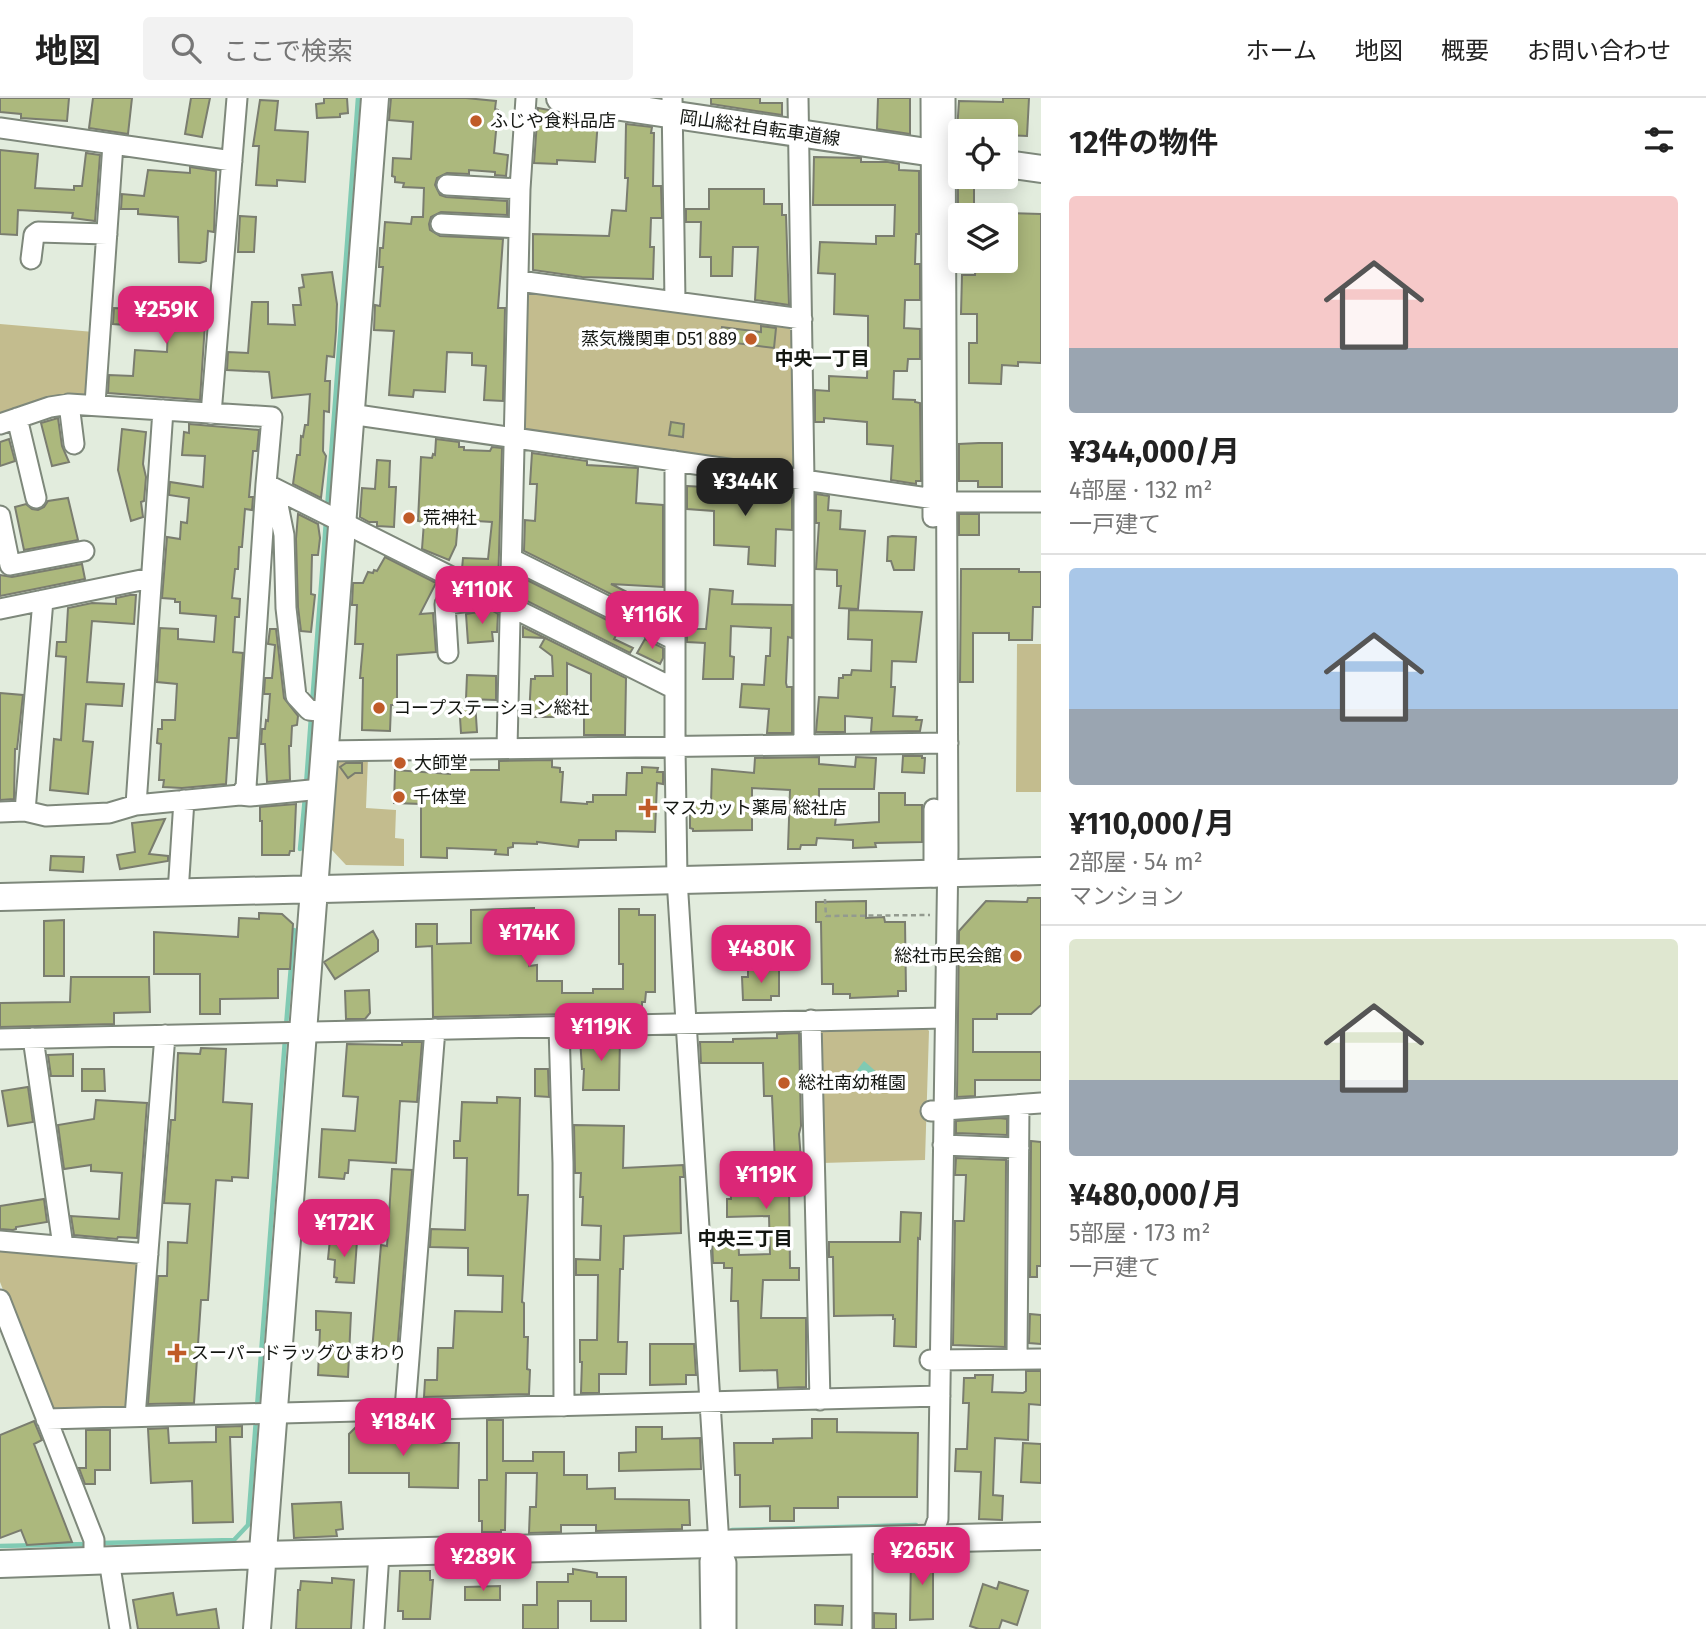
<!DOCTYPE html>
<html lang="ja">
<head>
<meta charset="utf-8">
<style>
	:root { --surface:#fff; --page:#f2f2f2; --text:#222; --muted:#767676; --line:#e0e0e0; --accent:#db2777 }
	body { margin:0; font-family:"Fira Sans","Noto Sans JP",sans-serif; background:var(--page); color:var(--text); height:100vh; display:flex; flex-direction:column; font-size:26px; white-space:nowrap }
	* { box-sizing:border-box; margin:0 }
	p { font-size:23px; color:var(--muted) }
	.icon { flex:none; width:38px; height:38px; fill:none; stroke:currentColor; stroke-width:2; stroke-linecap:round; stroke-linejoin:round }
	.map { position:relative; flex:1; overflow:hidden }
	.side { display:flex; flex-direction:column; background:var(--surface); width:665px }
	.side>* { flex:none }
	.tools { position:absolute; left:948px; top:21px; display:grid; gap:14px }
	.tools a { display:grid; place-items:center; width:70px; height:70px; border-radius:7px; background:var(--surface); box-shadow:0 4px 18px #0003; font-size:35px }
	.price { position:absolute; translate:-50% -60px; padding:0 16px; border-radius:14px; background:var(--accent); color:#fff; font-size:23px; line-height:46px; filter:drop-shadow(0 2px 4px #0008) }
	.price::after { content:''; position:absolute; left:50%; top:42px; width:21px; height:16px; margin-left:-10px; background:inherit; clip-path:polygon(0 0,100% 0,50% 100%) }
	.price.on { background:#222; color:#fff }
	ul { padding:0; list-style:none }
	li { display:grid; align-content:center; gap:14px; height:371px; padding:0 28px }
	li+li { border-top:2px solid var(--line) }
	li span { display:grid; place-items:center; height:217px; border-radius:7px; color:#555 }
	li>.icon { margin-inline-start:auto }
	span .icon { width:126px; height:126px; fill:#fffc; stroke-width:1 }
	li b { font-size:30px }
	h2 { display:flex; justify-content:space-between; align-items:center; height:84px; padding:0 28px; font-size:30px }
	header { display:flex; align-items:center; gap:42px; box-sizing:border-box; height:98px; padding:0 35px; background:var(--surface); border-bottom:2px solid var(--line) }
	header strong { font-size:33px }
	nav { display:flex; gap:38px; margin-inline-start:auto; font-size:24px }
	.search { width:490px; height:63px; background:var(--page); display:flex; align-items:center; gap:18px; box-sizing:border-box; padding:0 24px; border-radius:7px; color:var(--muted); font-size:26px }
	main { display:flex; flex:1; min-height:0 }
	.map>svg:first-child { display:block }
	.green { fill:#c3bc8e }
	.water { fill:#80cab3 }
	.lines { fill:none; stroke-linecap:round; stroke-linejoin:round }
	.stream { stroke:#80cab3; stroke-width:4.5 }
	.building { fill:#acb87d; stroke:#7a7d6f; stroke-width:2 }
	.street-casing { stroke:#7e887b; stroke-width:23 }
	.secondary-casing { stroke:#7e887b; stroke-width:30 }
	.path { stroke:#939a8f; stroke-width:2.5; stroke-dasharray:5 3.5; stroke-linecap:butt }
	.street { stroke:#fff; stroke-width:19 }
	.secondary { stroke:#fff; stroke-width:26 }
	.poi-dot { fill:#c05b28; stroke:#fff; stroke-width:2.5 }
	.labels { text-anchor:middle; stroke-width:7; stroke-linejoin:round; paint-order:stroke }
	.poi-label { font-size:18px; fill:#131611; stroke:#fff; text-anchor:start }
	.street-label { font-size:18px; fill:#131611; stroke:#fff }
	.neighbourhood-label { font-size:19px; font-weight:bold; fill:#131611; stroke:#fff }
</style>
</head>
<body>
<header>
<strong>地図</strong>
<div class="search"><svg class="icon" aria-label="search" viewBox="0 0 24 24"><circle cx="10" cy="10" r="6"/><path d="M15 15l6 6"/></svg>ここで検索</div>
<nav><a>ホーム</a><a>地図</a><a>概要</a><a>お問い合わせ</a></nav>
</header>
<main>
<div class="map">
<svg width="1041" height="1531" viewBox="0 0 1041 1531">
	<rect width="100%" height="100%" fill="#e2ecdd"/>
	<!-- green -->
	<path class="green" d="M528,194L788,228L794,237L795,370L791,373L528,337L522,329Z
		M0,226L94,234L90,293L83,299L0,318Z
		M1017,546H1041V694H1016Z
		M344,659L368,660L366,710L396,712L395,740L404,741V768L346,767L331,751L337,665Z
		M922,925L929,933L925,1062L822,1065L818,933L824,928Z
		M0,1147L141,1163L130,1307L124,1313L55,1316L49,1311L0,1184Z"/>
	<!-- water -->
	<path class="water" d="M864,963L888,984L878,996L854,976Z"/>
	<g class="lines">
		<!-- stream -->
		<path class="stream" d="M327,411L358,0
			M312,606L326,423
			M306,687L311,619
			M300,751L305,699
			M286,928L294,832
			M257,1309L285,941
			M732,1432L916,1427
			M100,1445L234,1442L248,1427L256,1321
			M0,1448L88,1446"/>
	</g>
	<!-- building -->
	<path class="building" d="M0,0H69L67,23L21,20V16L0,14Z
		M93,0H132L128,36L89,30Z
		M191,0H210L202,39L185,36Z
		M324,0H347L348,15L340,16V19L317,20L316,6L324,5Z
		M391,0H466L496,3L495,11L498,12L494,55L508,57L506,78L495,77V74L469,72V76L447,75L437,80L435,87L440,97L446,99L507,103V117L441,114L431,119L429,126L430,132L440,138L503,141L498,210H505L503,303L484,302L486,268L472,267V255L447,254L445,294L414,292L413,299L389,297L394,233L374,232L375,207L380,208L383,169H379L380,150H383L385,124L411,126L412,119H423L424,90L403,89L404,85L395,84V79L392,78L393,60L411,61L413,24L389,22Z
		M711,0H760V5H782V17L711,6Z
		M878,0H910V36L877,31Z
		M1003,0H1029L1027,38L1007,37V32L957,33L959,3L1003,4Z
		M260,2L278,3L275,32L308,34L305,84L277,82V88L256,87L259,48H253Z
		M538,10L598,21L595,64L557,62V66L534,65Z
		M626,26L652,29L651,35H654L653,88H661L662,120H651L650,149H654L653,181L582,179L533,172V136L609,138L612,112L626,113L628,80H625Z
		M0,52L38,56L35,90L74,92V88H82L86,55L100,57L95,123L72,120L73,115L18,112L17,137L0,136Z
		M814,59L861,60V64H888L899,66V72L919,73V136H916L915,166H920V202H905L904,230L920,231V261H908L907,273H894L893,301L915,302V304L920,305L921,383H916V386L891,382L893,348L867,346V324L824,320V324H815V292L829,293V278L867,280L868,247V218L834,216L835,176L818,175L820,144L876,146V138H894L895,107H813Z
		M190,69L216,73L214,134L208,133L206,163L200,165L179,164L178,119L138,116V111H121L122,96L144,98L148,72L190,75Z
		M958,82H974V106H958Z
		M709,91H764V106H782V117H786L789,207L755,202L758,149H733L732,178H711V159H700L701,124H686V111H709Z
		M1006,115L1041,116V265L1018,264V268L1002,267L1001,286L969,285V245H977V216H961L962,177H975L976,163H1006Z
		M240,118L256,119L254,154H238Z
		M332,174L337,206L336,233L334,259L327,258L325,283H330L329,314L324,313L323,353L326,358L321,400L293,386L297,357H300L301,338L303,339L305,327H308L310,296L272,300L269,274L227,272L228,254L248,255L252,204H268V226L295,227L293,207H301L299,190L304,189L302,177Z
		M142,190L207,195L200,302L108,295L109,277L133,278L135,252L167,254L168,230L113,226L114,210L137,211Z
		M761,228L776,230L774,250L720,243L722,229L761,234Z
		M58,320L62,348L69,364L52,368L41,325Z
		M671,324L684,326L683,339L669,337Z
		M189,326L259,332L257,353H253L249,399H253L252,412L245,411L242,449H239L238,471H235L232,500L240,501L239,519H235L233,554L243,555L237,640H229L226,686L182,690L163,689L164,682H159L161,646L157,645L158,631H162V622H175L177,586L157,584L160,530L178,531V541L214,544L216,518L180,515V504H175V501L162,500L167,439L180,441L181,424L187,425L189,400L169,397L170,384L203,389L205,358L182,357L184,334L189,335Z
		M122,331L146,334L143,366L146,379L144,403L141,404L143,419L131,423L118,372Z
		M9,341L15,363L0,368V344Z
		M436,341L459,344V349H464V352L490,353L492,349L502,350L498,489L493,486V478H477L462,471L463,460L488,461L492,424L460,422L458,424L456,447L449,462L422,451L424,424L418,423L421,359L432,360L433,356L435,357Z
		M979,345H1002V389H978V383H959V346Z
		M532,355L587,363V367L638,370L636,405L663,407V489L611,486L659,510L663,514V522L524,453L525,422L535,423L537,386H530Z
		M377,362L390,363L389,389H396L394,429L377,428V424H369L360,419L362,390L375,391Z
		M687,388L739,391V388L765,389V397L792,398V432L776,431L775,468L748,466L749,449L714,447V413L687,411Z
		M816,396L829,398L828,412L841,413L840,431L865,433L858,511L839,510L841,488H837V472L816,471L819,425H816Z
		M68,400L78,442L24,452L15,409L26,406L32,411L38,412L44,409L48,403Z
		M298,416L318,426L320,440L318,457H312L311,496L315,497L311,534L301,533L298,509L296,441Z
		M959,416H979V437H959Z
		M892,438L916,439L914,472H894L891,463H887L888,439Z
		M385,459L436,485L420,516L433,515L436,554L397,557V607H391L390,633L362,632L363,580H360L363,546H355L357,507H352L353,485H363L368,474L373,475L374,472L377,473Z
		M82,466L85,481L0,498V477L12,479Z
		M961,471H1019V474H1041V509H1033L1032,542H1009V535H973V584H960Z
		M523,480L621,529L614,541L633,550L630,555L523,501Z
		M710,491L733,493L732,506L792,507V540L788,539L786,585L787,589H792V635H767L769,611L740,609L742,586L764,587L766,558H770L771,530L731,528L730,558L734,559L733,581H703L705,545L687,544V531H706Z
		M130,497H136L134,526L92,523L87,584L124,586L122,608L86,606L83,643L93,644L88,696L50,692L54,641L61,642L66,559L56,558L57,544H66L68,510L92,505L116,506V500Z
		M491,512L498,516L497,534H492L493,543L468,545L466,516Z
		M849,512L922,514L916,564L892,563L891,589H895L893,618L917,619L916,622H922L920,633L871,634L872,620L845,618V634H816L819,599L838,600L839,580H843V577H851L852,572L871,573L872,542L848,541Z
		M523,529L626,580L625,637H584V617H591V576L567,565V611H555V619H529L531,581H535V578H553L552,558L540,549L545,540L523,539Z
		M270,531H276L284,600L298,618L297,627L292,628L291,648H289L290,682L267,684L265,646H261L262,631H265L266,622L268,623L270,596H264L265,580H272L275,547L268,546Z
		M645,541L663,550V560L660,566L637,555Z
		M467,577L496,578V602L466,601Z
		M0,595L23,597L17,651H15L14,701L0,702Z
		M475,603L477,634L461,635L459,604Z
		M903,658H922V660H925L924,675L902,674Z
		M819,659V666L855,669L856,659L876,660L874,691H819V718L836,719L835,727L879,724V695H905V707H922V744L875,745L876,749L853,750V742L817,740L816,747H801L800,751H788L790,692L752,690V732L693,733V731L690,730V708H693V705H711L712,671L754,675L755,660Z
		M552,662V669L560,670V674H563L561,704L587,706V704H593V697H626L627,675H642V669L658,670L657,674H663V686L657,685L655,734L616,733V742H579L578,749L537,744V746L513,745V749L508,750V757L495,756L496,752L447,750V760L421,759V706L394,705L395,672L450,676L451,664L467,663V672H499V663Z
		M346,665H362V675H355L348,680L340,669Z
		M296,706L294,753H290L289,757H262V723H260V709Z
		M165,721L149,756L168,758V763L120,771L117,757L135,754L132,725Z
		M51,758L84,759L83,774L50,772Z
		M1028,800H1041V907L1031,916H997V921H973V954H1041V982H975V998L957,999L959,833L986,803L1027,804Z
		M866,803V820L884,819L885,824H905L906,893H898V898L850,900V896H833V886H822L821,824H816V804Z
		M534,810V832H528L529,868L537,867V883H562V895H593V891H623V866H619V811H639V817H655V894H646L645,904H642V909H617V915L433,919L432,848L416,849V826H437V846L471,845V812Z
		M259,815L282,816L293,826L290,871H278V900L220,901V916H200V876H154V834L238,839L239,820L259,821Z
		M64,822V878H44V823Z
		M373,833L378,842V853L335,881L324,864Z
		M748,871H779V898H771V902H743L742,879H748Z
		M71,879H149L150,914L114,915V926L0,929V905L70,904Z
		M369,892L370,915L365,921H346L345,893Z
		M799,935L801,1028L799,1036L803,1087H789L790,1170H799V1182H763L761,1220H806V1289L778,1290L777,1272L740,1273L738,1203H731L732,1170H724V1165H713L712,1143L714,1135H738L739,1157L770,1156L769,1118L727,1119V1101H731L730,1066L775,1065L772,998H764L763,965H701L700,944H733V941L777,940V936Z
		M620,939L619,992H583L584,971H582L580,940Z
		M402,944H422L417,1004L400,1003L396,1065L349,1062L348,1075H345L344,1081L319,1079L322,1031L355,1033L358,999L343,998L347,946L402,947Z
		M201,950L226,951L223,1004L252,1006L248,1080L232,1079V1083L216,1082L208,1202H201L194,1305L148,1306L158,1178H167L168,1144L187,1145L190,1106L164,1105L171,1022H175L178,955L200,956Z
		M73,956V978H51L48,957Z
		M82,971H104L105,993H82Z
		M535,971H548L549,999L535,998Z
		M28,989L33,1024L8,1028L2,993Z
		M497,999L520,1000L518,1097H528L522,1204L524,1205V1239H528L527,1271L530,1272L529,1296L424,1299L425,1282H437L438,1250H453L455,1213L502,1214L503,1178L468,1177V1150L430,1149L431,1131L465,1132L467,1060H454V1043H460L462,1004L497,1005Z
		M96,1002L147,1005L137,1140L118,1139L117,1141L74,1137L71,1118L119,1121L122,1075L91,1073V1067L64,1071L58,1027L94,1021Z
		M999,1020L1007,1021V1037L956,1035V1023Z
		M574,1027L624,1028L623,1070L683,1067L684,1079H680L681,1135L624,1138L623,1171H620L618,1244H627L626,1276H599V1295H581L582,1264H580V1242H597L598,1177H576V1161L600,1162L601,1128L582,1127L583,1099H580L581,1075H575Z
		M1031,1043L1041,1044V1168H1037V1179H1030Z
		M956,1060L1006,1062L1005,1249L953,1247L955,1123H964L966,1077H955Z
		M392,1071L412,1072L397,1255L372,1253L381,1147L387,1148Z
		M44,1101L47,1124L16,1129V1131L13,1132L0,1131V1108Z
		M901,1114L921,1115L920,1141L918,1140L916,1249L894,1248L895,1221H893V1217L834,1218L833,1159H829V1144H900Z
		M330,1141L357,1143L354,1185L336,1184L337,1180L334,1179L335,1162L328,1161Z
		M316,1213L351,1215L348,1279L318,1277L320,1232H316Z
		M1030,1216L1041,1217V1246L1029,1245Z
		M650,1246H694L696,1277H686V1286L650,1287Z
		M1026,1273H1041V1307L1029,1306L1028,1342L995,1340L993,1397L1003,1398L1002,1422L979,1421L981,1374L955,1373L956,1351H967L969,1305H963L964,1280H975V1277H993L992,1294L1023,1295L1026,1293Z
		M812,1321H837V1334L918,1335L917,1399H838V1410H794V1423H770V1408L740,1409V1377H735L734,1345H773V1341L812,1340Z
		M487,1322H503V1363H533V1354H564V1377H587V1391L615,1390V1401L689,1402L690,1427H682V1431L596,1433V1427H561V1434L529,1435L530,1409H536L537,1375H506L505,1432H501V1434H482V1423H479V1382H487Z
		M34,1323L42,1342L34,1346L72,1444L27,1447L21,1432L0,1440V1337Z
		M359,1326H387V1337H393V1345H459L458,1390L409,1389V1375H349V1336Z
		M242,1328V1339H230L233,1424L193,1425L192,1383L151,1385L148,1331L168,1330L169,1345L216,1344V1329Z
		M636,1329H662V1341L700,1340L701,1371L619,1373V1355L636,1354Z
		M86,1332H110V1372H95V1386H85L79,1370H86Z
		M1023,1345L1041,1346V1385L1021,1384Z
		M341,1404L343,1431L336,1432L337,1438L294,1440L292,1406Z
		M911,1457H933V1521L910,1522Z
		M573,1471L597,1475V1479H626V1523H591V1503H558V1531H523V1507H537V1484H568V1476H573Z
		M400,1473H430V1482H433L430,1521H403V1513H398Z
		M332,1480L354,1482L351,1531H296L298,1492H300L301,1483L332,1485Z
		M999,1484L1028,1493L1017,1527L1002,1522L999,1531H979L970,1528L983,1486L997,1491Z
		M500,1488V1502H465V1489Z
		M173,1495L177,1517L216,1511L219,1531H138L133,1502Z
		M815,1507L843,1508L842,1527L815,1526Z
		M874,1515L896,1516V1531H874Z"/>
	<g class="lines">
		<defs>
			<path id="street" d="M672,0L675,204
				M798,0L804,382V647
				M931,0L933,419
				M0,30L232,63
				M447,87L520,91
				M441,126L519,130
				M31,161L34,137L38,134L107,136
				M519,183L802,221
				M69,306L74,346
				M95,306L113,46
				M211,316L237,0
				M350,316L955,404H1041
				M17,320L36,400
				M0,326L50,309L69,306L272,319L266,386L675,591
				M675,363V649L677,781L719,1447
				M267,386L277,402L284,437L286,510L296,598L309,612L327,614
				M0,418L10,467L84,453
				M512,461L675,542
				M0,511L151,480
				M448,555L445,506L473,503L484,496
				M507,650L520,91L526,0
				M324,653L948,645
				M240,697L250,698L321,691
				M136,707L163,312
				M25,713L43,502
				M0,714L25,713L46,718L109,715L136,707L240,697L246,689L266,386
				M934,779V711
				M178,795L184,702
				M811,922L820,1302
				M559,928L563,1065L564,1308
				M33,940L63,1148
				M0,941L945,920
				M931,1013L1041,1005
				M943,1047L1019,1050
				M0,1143L148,1156
				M0,1202L94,1442V1463
				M1017,1261L1019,1007
				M930,1262L1041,1261
				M405,1311L435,931
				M135,1319L165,937
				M46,1321L940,1298
				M931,1441L938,1421L948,752L945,0
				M109,1462L120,1531
				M374,1531L379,1455
				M711,1531L710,1463L719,1447L726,1465V1531
				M862,1531V1444"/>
			<path id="secondary" d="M560,0L961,59
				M1006,66L1041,71
				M0,799L1041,773
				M0,1466L262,1457L1041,1438
				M257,1531L375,0"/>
		</defs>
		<!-- street casing -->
		<use href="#street" class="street-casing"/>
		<!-- secondary casing -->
		<use href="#secondary" class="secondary-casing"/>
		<!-- path -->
		<path class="path" d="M825,801L826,818L930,817"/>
		<!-- street -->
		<use href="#street" class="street"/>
		<!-- secondary -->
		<use href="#secondary" class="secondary"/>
	</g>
	<!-- markers -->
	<g class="poi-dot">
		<circle cx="476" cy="23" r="7"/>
		<circle cx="751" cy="241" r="7"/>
		<circle cx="409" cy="420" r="7"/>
		<circle cx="379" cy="610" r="7"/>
		<circle cx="400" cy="665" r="7"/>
		<circle cx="399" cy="699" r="7"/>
		<path d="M644.5 699.5h7v7h7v7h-7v7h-7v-7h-7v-7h7z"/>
		<circle cx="1016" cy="858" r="7"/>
		<circle cx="784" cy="985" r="7"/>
		<path d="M173.5 1244.5h7v7h7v7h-7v7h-7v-7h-7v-7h7z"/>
	</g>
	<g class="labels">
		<!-- poi labels -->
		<g class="poi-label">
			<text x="490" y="29">ふじや食料品店</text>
			<text x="737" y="247" text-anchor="end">蒸気機関車 D51 889</text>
			<text x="423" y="426">荒神社</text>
			<text x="393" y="616">コープステーション総社</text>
			<text x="414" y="671">大師堂</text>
			<text x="413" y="705">千体堂</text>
			<text x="662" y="716">マスカット薬局 総社店</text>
			<text x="1002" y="864" text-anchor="end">総社市民会館</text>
			<text x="798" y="991">総社南幼稚園</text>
			<text x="191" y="1261">スーパードラッグひまわり</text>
		</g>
		<!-- street labels -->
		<g class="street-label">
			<text transform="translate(760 30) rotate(8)" y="6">岡山総社自転車道線</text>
		</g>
		<!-- neighbourhood labels -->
		<g class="neighbourhood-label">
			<text x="822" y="267">中央一丁目</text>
			<text x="745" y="1147">中央三丁目</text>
		</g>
	</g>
</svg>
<div class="tools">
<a><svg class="icon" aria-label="locate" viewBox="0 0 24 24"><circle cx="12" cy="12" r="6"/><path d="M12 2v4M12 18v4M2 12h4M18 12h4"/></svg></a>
<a><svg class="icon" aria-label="layers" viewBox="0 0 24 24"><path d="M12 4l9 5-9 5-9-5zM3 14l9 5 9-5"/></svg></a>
</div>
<b class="price" style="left:166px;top:248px">¥259K</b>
<b class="price on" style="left:745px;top:420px">¥344K</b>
<b class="price" style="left:482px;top:528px">¥110K</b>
<b class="price" style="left:652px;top:553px">¥116K</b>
<b class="price" style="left:529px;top:871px">¥174K</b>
<b class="price" style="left:761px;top:887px">¥480K</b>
<b class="price" style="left:601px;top:965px">¥119K</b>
<b class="price" style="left:766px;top:1113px">¥119K</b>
<b class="price" style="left:344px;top:1161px">¥172K</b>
<b class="price" style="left:403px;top:1360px">¥184K</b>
<b class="price" style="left:922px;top:1489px">¥265K</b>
<b class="price" style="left:483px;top:1495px">¥289K</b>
</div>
<section class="side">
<h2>12件の物件<svg class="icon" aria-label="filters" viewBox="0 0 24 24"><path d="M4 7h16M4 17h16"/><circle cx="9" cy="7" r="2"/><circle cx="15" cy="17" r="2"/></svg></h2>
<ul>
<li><span style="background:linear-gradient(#f6c9c9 70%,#9aa5b1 0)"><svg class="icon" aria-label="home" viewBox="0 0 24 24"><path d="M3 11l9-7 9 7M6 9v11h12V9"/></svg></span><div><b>¥344,000/月</b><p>4部屋 · 132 m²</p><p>一戸建て</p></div></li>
<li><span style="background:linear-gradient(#a9c7e8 65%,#9aa5b1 0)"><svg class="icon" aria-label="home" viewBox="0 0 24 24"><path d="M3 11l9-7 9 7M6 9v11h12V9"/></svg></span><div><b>¥110,000/月</b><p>2部屋 · 54 m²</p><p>マンション</p></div></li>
<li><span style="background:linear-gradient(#dfe7d0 65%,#9aa5b1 0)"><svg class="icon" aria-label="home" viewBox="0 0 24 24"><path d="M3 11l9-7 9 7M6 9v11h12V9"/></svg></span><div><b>¥480,000/月</b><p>5部屋 · 173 m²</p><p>一戸建て</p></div></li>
</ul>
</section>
</main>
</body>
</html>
